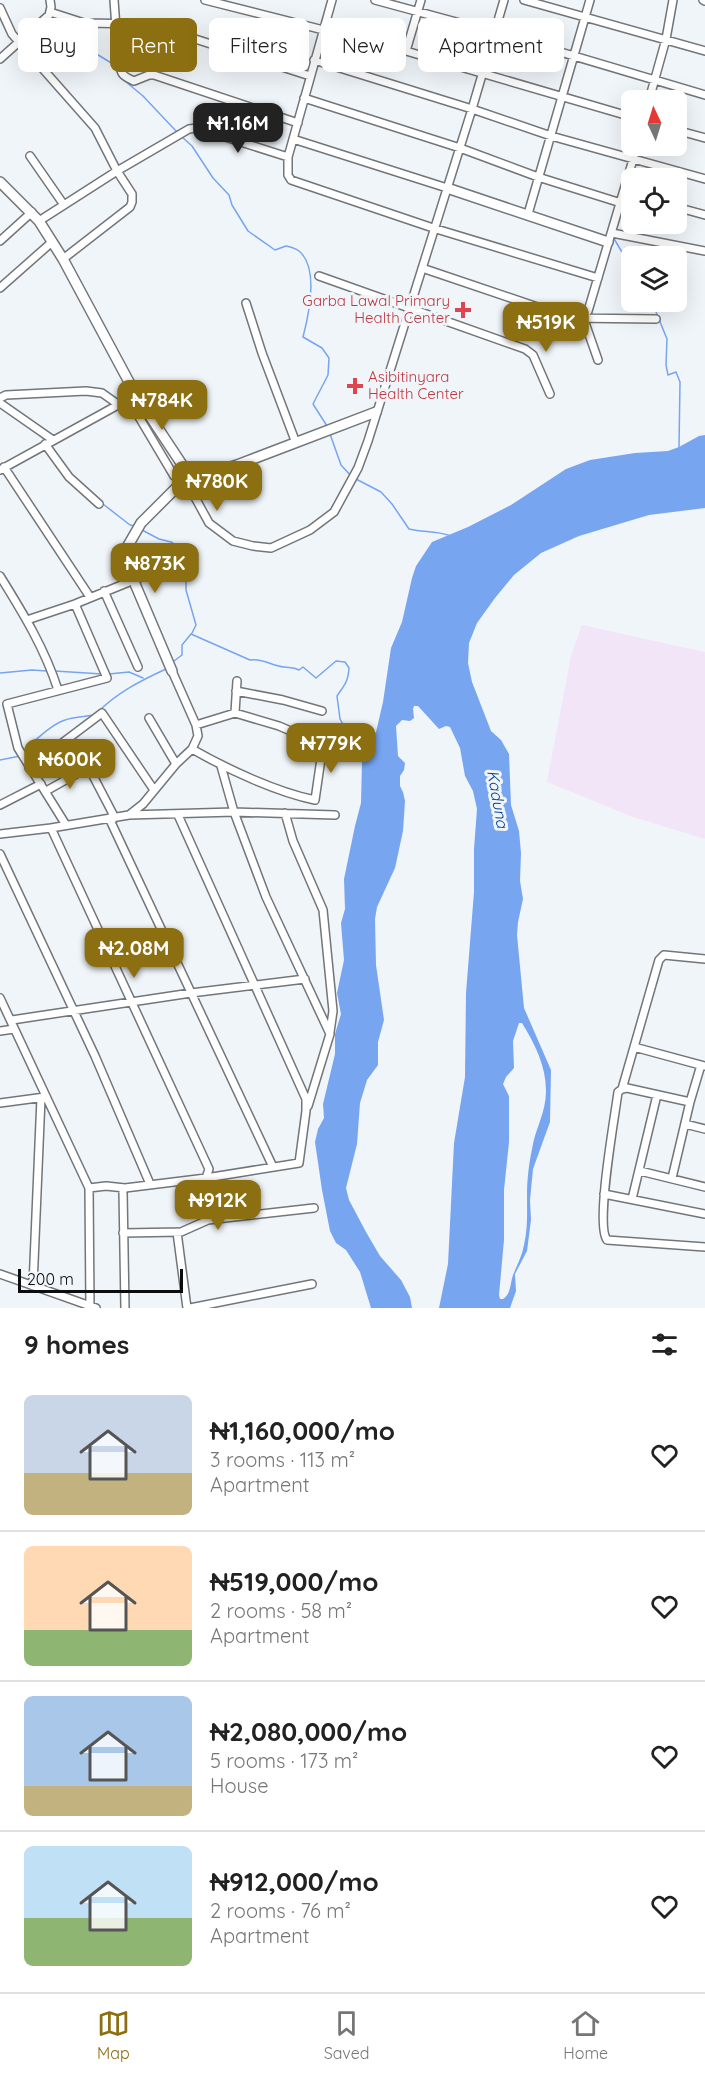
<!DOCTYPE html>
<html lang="en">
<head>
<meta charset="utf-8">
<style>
	:root { --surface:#fff; --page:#f2f2f2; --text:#222; --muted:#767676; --line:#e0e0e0; --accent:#8b6f11 }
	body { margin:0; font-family:Quicksand,sans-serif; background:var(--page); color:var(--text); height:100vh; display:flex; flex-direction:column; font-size:22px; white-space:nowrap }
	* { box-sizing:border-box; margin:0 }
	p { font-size:20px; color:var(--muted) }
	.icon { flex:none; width:33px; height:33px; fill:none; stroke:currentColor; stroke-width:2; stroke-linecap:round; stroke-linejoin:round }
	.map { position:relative; height:1308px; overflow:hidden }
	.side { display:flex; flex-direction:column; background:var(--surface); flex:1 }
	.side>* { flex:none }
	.hud { position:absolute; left:18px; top:18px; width:669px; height:54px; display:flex; gap:12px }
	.needle { width:39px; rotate:356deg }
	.buttons { position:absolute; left:621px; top:90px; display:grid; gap:12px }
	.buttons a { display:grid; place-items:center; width:66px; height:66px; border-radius:9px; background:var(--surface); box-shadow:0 6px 24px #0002; font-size:30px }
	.scale { position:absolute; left:18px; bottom:15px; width:165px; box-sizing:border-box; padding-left:6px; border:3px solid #0b0d0e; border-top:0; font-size:16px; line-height:21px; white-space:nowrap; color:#0b0d0e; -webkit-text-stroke:4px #f0f5f9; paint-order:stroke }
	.price { position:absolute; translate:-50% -51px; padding:0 14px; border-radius:12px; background:var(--accent); color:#fff; font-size:20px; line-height:39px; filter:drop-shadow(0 2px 3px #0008) }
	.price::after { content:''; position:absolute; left:50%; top:36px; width:18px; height:14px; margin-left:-9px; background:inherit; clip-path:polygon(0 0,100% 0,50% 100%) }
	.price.active { background:#222; color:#fff }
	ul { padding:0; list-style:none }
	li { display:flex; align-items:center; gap:18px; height:150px; padding:0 24px }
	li+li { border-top:2px solid var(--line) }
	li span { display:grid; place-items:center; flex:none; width:168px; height:120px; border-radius:9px; color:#555 }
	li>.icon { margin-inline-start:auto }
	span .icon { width:72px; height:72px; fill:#fffc; stroke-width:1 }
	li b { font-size:26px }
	h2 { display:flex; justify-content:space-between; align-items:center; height:72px; padding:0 24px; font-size:26px }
	.chip { padding:0 21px; border-radius:9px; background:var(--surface); box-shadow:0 6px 24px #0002; font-size:21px; line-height:54px }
	.chip.active { background:var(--accent); color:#fff }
	.dock { display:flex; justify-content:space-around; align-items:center; height:84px; border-top:2px solid var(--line); background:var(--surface); font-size:16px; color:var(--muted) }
	.dock a { display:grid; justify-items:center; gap:3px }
	.dock .active { color:var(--accent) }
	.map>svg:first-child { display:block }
	.industrial { fill:#f2e5f8 }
	.water { fill:#77a5f0; fill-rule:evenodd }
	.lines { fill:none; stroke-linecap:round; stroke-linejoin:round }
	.stream { stroke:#77a5f0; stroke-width:1.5 }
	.street-casing { stroke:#72767a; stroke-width:10 }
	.secondary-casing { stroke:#72767a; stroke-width:12 }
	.street { stroke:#fff; stroke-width:7 }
	.secondary { stroke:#fff; stroke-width:9 }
	.health-dot { fill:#e0444e; stroke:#f0f5f9; stroke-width:2 }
	.labels { text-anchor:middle; stroke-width:6; stroke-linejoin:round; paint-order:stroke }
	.health-label { font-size:15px; fill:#be3a42; stroke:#f0f5f9; text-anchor:end }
	.water-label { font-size:16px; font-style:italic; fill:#063f94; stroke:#f0f5f9 }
</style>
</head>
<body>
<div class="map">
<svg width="705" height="1308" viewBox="0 0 705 1308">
	<rect width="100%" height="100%" fill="#f0f5f9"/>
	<!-- industrial -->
	<path class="industrial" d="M582,625L705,652V839L633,817L547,782L571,656Z"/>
	<!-- water -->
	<path class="water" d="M705,435V508L649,515L579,536L541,553L514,575L495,598L477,623L469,643L468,663L472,682L491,731L501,740L509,754L511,805L519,831L521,853L520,881L523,899L518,922L517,935L524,1008L551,1070L550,1122L533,1169L530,1200L531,1220L527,1251L515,1274L516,1291L510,1308H439L448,1264L454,1143L465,1077L466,993L474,892V849L477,809L473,791L465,776L460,748L450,727L446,726L439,729L418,706H414L413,709L414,718L410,721L402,720L396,726L398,756L405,763L404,770L400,776V786L403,792L405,801L403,831L395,868L377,907L375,919L376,965L384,1020L378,1042V1065L367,1080L360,1103L357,1144L346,1188L349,1200L366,1232L380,1256L401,1280L410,1297L412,1308H371L360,1272L346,1250L336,1243L330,1231L322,1190L315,1142L318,1129L324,1118L323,1104L335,1054V1034L341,1014L337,993L344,960L341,923L345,909L344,879L355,826L361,803L362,761L365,750L376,732L383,702L391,648L402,622L412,578L416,566L432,542L468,527L511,505L566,469L590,460L635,453L668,451L679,447L699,436ZM519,1023H522C535,1044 546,1066 546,1091C546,1113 535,1129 532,1149C529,1163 527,1180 527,1195C527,1212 528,1228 524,1245C522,1256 517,1265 513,1275C510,1284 511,1294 503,1299H500L499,1295L504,1240V1190L509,1142V1096L503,1084L506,1077L514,1068L513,1041Z"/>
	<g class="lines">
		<!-- stream -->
		<path class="stream" d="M76,24L85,35L90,50L113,64L119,76L143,96L176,131
			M182,137L192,146L213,178L229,195L232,205L248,231L275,250L286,246C290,247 295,248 299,251C319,268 309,314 303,337L322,348L329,358L328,375L313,404L327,426
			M613,237L632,269
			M652,302L667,339L666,365L668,375L676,372L680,382L679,447
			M330,434L341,465L352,477
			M51,446L64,465
			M356,479L381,492L392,504L409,529C425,533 433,530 451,536
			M103,504L130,525L135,526
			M142,530L159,539L171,542L179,547L186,572V590L196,625L192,633
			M174,661L182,655V645L191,634L250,660C264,658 271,666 284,667C290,668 293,667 299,670L303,667L316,678L336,661L345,662L349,668C348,682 345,684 337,696L340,719L344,726L360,739L377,733
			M55,671L102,674
			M0,673L32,670L47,671
			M109,674L129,672L143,678
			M97,713C116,693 142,680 166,669
			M23,752C32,743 52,724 65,720C73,717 84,717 93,715
			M0,760L20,756"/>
		<defs>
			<path id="street" d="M114,0C115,12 118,66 122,73C124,77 130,79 134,81L149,75H154L298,123
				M205,0L406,51L632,117
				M332,0L288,157V175L291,180L433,228L598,278
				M375,0L493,32L705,95
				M524,0L705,51
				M703,0L705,1
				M0,8L12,34L95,128L117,171L132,194V202L130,207L63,259
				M50,12L84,23L144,24L158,27L310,76
				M406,51L421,0
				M0,59L49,15L51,7L50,0
				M314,60L472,109L551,136L705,179
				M304,98L460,148L538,177L621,203
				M649,100L666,39L673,0
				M676,130L705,138
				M293,139L447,188
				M30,156L64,205
				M676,207L705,215
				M528,214L590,0
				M39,221L117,171L189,129L197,128L288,157
				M612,233L705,251
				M0,241L32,212
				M422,268L570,318L656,319
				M319,276L525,349L533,355L550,394
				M0,288L52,242
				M246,303L262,353L296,443
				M583,317L588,311L637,146
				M583,317L598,360
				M0,398L6,395L86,391L102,393L119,405
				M125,401L139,417L174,476
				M0,403L53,440
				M45,444L69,477L99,504
				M4,467L90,597
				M0,470L136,395
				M185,479L209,523L233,541L253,546L271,548L310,530L334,512L358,468L368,441L472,109L504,0
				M0,576C23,613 45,649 58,690
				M104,591L138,667
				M27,620L75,604L156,571
				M236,691L283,700L322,711
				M235,713L237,681
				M149,718L176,764
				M192,749C227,769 276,792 315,800L323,745L279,726L235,713L196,725
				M221,766L234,812L266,897L330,1034L308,1106
				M29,768L102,713L154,790
				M46,791L87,768L90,770L115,818
				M0,805L41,784
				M285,813L293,841L323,910L333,1011L330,1032
				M129,815L234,812L335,815
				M178,815L306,1099V1111L299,1163L206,1178
				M109,818L273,1167
				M66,825L18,748L7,704L107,678L75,604
				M0,834L51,828
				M0,854L95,1056L150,1184
				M705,959L664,955L659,960L622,1089L618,1092C615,1116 595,1225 607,1240L705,1247
				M0,998L89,1188L90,1306
				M12,1020L191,993L305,979
				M0,1031L14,1029
				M634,1047L704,1066
				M622,1089L627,1088L690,1102
				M0,1103L45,1097
				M685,1124L705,1129
				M640,1171L705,1187
				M672,1178L690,1102L701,1065
				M89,1188L106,1186L125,1188
				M604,1194L705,1214
				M632,1199L657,1095
				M177,1232L187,1308
				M123,1233L181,1232L208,1220L314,1208
				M0,1274L96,1308
				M33,1286L41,1098
				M125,1308L123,1191L125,1188L206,1178L209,1169L51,828L129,815L143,804L176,764L192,749L198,736L196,725L172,671
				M190,1308L312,1284"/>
			<path id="secondary" d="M0,182L39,221L63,259L136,395L183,466L191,473L206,474L237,465L376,412
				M447,188L608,242
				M172,671L130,572L126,549L141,523L191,473"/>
		</defs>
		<!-- street casing -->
		<use href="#street" class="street-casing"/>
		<!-- secondary casing -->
		<use href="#secondary" class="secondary-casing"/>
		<!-- street -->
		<use href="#street" class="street"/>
		<!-- secondary -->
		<use href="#secondary" class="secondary"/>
	</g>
	<!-- markers -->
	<g class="health-dot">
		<path d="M460 301h6v6h6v6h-6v6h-6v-6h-6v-6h6z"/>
		<path d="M352 377h6v6h6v6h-6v6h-6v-6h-6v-6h6z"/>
	</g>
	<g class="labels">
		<!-- health labels -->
		<g class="health-label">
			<text x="450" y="306">Garba Lawal Primary<tspan x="450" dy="17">Health Center</tspan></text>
			<text x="368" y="382" text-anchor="start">Asibitinyara<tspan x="368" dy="17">Health Center</tspan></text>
		</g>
		<!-- water labels -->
		<g class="water-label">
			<text transform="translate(498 799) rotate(80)" y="6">Kaduna</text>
		</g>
	</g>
</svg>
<div class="buttons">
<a><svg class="needle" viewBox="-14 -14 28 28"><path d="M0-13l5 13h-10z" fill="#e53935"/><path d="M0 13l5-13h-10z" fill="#767676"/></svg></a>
<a><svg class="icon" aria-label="locate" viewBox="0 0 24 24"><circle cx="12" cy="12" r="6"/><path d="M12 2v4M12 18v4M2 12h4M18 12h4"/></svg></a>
<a><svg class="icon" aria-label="layers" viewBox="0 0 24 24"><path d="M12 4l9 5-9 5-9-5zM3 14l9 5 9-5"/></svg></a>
</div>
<div class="scale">200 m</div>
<b class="price active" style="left:238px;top:154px">₦1.16M</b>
<b class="price" style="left:546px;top:353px">₦519K</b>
<b class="price" style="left:162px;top:431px">₦784K</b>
<b class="price" style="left:217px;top:512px">₦780K</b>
<b class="price" style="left:155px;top:594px">₦873K</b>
<b class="price" style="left:331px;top:774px">₦779K</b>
<b class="price" style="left:70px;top:790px">₦600K</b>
<b class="price" style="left:134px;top:979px">₦2.08M</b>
<b class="price" style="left:218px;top:1231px">₦912K</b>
<div class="hud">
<a class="chip">Buy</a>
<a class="chip active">Rent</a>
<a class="chip">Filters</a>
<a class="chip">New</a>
<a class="chip">Apartment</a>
</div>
</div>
<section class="side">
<h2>9 homes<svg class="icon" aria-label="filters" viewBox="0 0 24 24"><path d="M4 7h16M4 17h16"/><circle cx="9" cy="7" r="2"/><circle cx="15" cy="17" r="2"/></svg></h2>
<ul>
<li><span style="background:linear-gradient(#c9d6e8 65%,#c2b280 0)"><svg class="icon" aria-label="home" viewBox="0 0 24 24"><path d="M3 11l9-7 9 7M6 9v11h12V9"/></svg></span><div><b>₦1,160,000/mo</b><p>3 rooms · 113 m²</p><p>Apartment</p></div><svg class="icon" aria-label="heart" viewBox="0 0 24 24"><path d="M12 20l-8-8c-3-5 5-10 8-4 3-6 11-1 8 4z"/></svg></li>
<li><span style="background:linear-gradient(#ffd9b3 70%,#8fb573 0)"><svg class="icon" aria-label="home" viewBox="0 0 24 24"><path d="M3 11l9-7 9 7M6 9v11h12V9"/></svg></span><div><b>₦519,000/mo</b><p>2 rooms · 58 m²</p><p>Apartment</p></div><svg class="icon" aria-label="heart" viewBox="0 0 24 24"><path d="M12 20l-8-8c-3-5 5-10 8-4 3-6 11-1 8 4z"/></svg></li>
<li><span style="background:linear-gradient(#a9c7e8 75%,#c2b280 0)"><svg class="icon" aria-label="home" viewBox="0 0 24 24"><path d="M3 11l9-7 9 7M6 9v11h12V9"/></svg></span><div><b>₦2,080,000/mo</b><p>5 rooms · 173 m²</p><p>House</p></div><svg class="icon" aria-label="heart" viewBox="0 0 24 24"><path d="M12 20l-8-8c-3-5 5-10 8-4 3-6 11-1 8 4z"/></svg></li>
<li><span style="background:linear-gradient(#bfe0f5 60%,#8fb573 0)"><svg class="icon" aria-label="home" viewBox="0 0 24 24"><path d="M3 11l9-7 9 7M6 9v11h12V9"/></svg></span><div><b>₦912,000/mo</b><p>2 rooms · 76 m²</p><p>Apartment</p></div><svg class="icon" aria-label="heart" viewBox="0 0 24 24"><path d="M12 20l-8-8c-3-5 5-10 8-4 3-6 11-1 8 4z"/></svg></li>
</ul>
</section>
<nav class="dock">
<a class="active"><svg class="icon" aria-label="map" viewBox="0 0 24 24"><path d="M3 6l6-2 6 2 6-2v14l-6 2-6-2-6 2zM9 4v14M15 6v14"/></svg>Map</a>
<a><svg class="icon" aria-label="saved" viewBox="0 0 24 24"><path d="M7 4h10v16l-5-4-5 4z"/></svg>Saved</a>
<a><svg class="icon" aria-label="home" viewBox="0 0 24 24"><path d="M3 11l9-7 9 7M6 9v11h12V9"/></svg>Home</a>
</nav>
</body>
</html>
